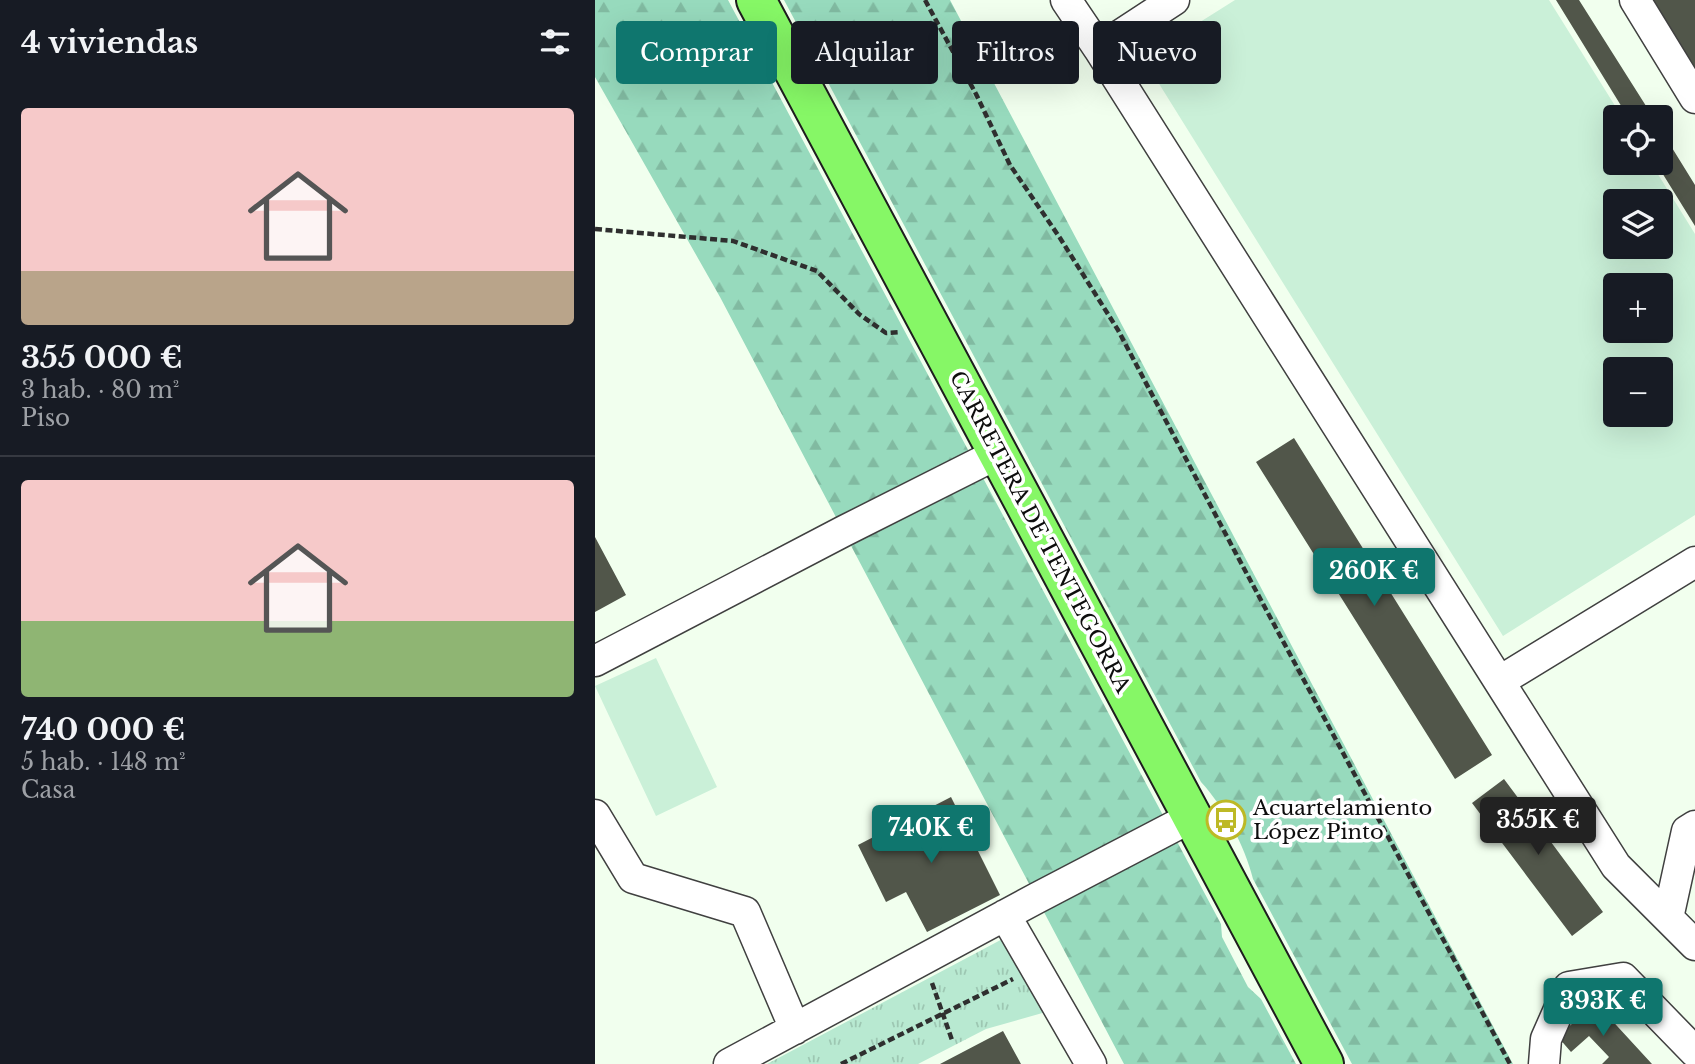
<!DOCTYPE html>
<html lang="es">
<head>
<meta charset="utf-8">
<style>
	:root { --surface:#171b24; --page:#242831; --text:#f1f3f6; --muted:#9ea1a6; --line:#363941; --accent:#0f766e }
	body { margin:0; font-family:"Libre Baskerville",serif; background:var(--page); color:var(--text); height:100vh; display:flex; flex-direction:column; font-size:26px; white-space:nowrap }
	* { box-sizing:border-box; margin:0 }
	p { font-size:23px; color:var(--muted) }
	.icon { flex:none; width:38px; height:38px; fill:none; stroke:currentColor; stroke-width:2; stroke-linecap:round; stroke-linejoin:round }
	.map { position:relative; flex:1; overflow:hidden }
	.panel { display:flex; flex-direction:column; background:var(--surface); width:595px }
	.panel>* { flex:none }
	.banner { position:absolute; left:21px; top:21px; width:665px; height:63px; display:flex; gap:14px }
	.fabs { position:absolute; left:1008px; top:105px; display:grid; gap:14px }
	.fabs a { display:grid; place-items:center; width:70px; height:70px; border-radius:7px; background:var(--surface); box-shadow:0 7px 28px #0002; font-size:35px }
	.price { position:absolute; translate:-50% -60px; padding:0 16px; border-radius:7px; background:var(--accent); color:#fff; font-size:23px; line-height:46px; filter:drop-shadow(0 2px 4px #0008) }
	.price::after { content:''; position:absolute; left:50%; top:42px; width:21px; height:16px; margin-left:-10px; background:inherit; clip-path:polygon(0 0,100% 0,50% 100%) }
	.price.active { background:#222; color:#fff }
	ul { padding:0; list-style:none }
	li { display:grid; align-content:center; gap:14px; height:371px; padding:0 21px }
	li+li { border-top:2px solid var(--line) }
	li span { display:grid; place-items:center; height:217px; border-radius:7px; color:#555 }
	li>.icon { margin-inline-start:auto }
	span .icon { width:126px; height:126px; fill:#fffc; stroke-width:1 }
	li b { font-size:30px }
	h2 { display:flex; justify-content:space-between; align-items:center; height:84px; padding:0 21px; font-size:30px }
	.pill { padding:0 24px; border-radius:7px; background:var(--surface); box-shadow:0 7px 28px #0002; font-size:24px; line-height:63px }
	.pill.active { background:var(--accent); color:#fff }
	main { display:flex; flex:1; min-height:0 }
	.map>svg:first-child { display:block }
	.forest { fill:url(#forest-firs) }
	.park { fill:url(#park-tufts) }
	.pitch { fill:#caf0d8; fill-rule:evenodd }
	.building { fill:#51564a }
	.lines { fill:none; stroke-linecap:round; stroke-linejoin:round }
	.minor-casing { stroke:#404040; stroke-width:33 }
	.major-casing { stroke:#1e1e1e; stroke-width:42 }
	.path { stroke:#2f2f2f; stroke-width:4.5; stroke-dasharray:7 3.5; stroke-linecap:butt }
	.minor { stroke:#fff; stroke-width:30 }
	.major { stroke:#86f766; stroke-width:38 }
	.labels { text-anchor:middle; stroke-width:7; stroke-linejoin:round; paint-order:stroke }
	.street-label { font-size:21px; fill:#0d0d0d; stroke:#fff }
	.poi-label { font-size:21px; fill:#0d0d0d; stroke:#fff; text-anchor:start }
</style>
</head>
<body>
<main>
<section class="panel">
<h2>4 viviendas<svg class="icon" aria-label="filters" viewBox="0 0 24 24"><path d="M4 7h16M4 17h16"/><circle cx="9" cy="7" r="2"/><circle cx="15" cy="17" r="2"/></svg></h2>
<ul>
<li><span style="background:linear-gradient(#f6c9c9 75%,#b9a48a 0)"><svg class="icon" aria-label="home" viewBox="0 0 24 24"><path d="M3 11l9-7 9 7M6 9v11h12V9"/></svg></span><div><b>355 000 €</b><p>3 hab. · 80 m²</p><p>Piso</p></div></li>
<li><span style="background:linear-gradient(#f6c9c9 65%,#8fb573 0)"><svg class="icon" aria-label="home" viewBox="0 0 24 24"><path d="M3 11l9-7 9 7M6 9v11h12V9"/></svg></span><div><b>740 000 €</b><p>5 hab. · 148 m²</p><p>Casa</p></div></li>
</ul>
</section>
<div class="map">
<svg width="1100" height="1064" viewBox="0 0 1100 1064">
	<defs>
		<pattern id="forest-firs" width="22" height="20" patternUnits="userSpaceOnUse" patternTransform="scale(1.75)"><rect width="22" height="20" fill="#97dabd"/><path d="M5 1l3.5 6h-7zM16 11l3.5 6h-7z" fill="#81baa1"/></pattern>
		<pattern id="park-tufts" width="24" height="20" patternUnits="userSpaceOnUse" patternTransform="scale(1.75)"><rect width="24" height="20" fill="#b8e9d1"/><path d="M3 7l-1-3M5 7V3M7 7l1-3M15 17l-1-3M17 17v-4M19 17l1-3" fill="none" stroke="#9dc7b2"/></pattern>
	</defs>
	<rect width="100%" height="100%" fill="#f1ffee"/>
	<!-- forest -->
	<path class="forest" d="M0,0H133L626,924L627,937L653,987L666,999L701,1064H529L125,297L0,77Z
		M189,0H355L918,1064H757L658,879C650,846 629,807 606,782Z"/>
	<!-- park -->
	<path class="park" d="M415,935L458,1010L391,1029L323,1064H172Z"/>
	<!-- pitch -->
	<path class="pitch" d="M640,0H954L1027,117H1020V163H1056L1100,234V515L908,636L548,58ZM1020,201H1066V247H1020ZM1020,285H1066V331H1020ZM1020,369H1066V415H1020Z
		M61,658L122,787L61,816L0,686Z"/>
	<!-- building -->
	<path class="building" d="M961,0H984L1058,117H1033Z
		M1053,0H1100V76Z
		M1066,130L1100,185V226L1061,163H1066Z
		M699,438L897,755L860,779L661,462Z
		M0,537L31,595L0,612Z
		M909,779L1008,912L977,936L877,803Z
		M356,797L405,895L332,932L311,892L291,902L263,845Z
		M1000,1002L1057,1064H1007L1014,1057L994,1036L976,1052L963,1037Z
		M408,1031L426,1064H345Z"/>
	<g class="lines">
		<defs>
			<path id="minor" d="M471,0L504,49L1021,866L1100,945
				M1040,0L1100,98
				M504,49L579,0
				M0,661L249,531L402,454
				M905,681L1100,562
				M0,815L38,878L150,912L200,1029
				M410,915L496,1064
				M1073,918L1092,831L1100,826
				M134,1064L442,898L597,817
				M949,1064L951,1039L974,987L1028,978L1100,1052"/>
			<path id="major" d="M161,0L729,1064"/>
		</defs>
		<!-- minor casing -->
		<use href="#minor" class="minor-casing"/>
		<!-- major casing -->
		<use href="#major" class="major-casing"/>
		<!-- path -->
		<path class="path" d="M330,0L381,94L415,165L465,238L523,330L638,548L915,1064
			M0,229L138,241L222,271L264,314L291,333L305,332
			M337,983L357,1040
			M246,1064L418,979"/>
		<!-- minor -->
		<use href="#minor" class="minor"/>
		<!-- major -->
		<use href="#major" class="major"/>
	</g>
	<!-- icons -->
	<defs>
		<symbol id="bus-ring" viewBox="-11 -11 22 22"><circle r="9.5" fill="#fff" stroke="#bdb926" stroke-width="1.5"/><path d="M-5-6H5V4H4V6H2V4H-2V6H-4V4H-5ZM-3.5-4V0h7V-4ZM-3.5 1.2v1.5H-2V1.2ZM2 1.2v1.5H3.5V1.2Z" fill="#bdb926"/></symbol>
	</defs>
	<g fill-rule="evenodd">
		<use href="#bus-ring" x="609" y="798" width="44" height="44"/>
	</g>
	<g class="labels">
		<!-- street labels -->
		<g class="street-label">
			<text transform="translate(445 532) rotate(62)" y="7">CARRETERA DE TENTEGORRA</text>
		</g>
		<!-- poi labels -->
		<g class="poi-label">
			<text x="658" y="815">Acuartelamiento<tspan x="658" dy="24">López Pinto</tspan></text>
		</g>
	</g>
</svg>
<div class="fabs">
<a><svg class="icon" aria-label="locate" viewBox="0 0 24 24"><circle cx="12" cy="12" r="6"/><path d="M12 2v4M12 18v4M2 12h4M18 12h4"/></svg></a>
<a><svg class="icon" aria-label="layers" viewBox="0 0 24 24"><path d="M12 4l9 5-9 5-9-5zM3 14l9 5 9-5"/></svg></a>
<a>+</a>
<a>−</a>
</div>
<b class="price" style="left:779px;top:608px">260K €</b>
<b class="price active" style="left:943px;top:857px">355K €</b>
<b class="price" style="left:336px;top:865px">740K €</b>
<b class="price" style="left:1008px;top:1038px">393K €</b>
<div class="banner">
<a class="pill active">Comprar</a>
<a class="pill">Alquilar</a>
<a class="pill">Filtros</a>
<a class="pill">Nuevo</a>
</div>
</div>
</main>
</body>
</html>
